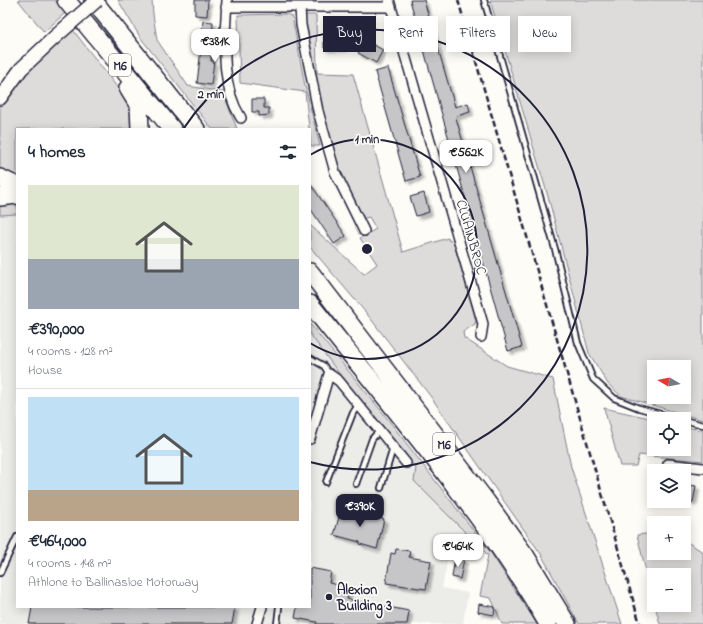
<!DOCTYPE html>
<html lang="en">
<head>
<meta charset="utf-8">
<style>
	:root { --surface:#fff; --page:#f2f2f3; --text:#1f2937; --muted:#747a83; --line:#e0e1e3; --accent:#22223b }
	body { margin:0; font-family:"Indie Flower",sans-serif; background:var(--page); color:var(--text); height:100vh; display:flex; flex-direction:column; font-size:15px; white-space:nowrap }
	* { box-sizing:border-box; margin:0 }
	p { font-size:13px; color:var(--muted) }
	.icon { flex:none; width:22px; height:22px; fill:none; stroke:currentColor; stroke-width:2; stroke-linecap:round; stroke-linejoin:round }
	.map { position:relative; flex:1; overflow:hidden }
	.details { position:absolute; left:16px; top:128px; width:295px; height:480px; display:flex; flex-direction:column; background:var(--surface); border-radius:0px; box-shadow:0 2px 10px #0003 }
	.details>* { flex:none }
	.top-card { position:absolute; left:323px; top:16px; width:320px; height:36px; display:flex; gap:8px }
	.needle { width:26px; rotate:280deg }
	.fabs { position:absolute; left:647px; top:360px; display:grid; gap:8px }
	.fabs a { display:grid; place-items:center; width:44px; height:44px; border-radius:0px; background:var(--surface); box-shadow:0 2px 10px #0003; font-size:20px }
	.price { position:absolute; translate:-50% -34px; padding:0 9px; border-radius:8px; background:#fff; color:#222; font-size:13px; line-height:26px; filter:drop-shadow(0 1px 2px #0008) }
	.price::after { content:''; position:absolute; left:50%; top:24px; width:12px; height:9px; margin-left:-6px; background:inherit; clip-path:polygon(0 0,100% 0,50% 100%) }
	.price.active { background:var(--accent); color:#fff }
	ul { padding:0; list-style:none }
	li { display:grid; align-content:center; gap:8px; height:212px; padding:0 12px }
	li+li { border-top:1px solid var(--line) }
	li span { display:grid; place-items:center; height:124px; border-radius:0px; color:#555 }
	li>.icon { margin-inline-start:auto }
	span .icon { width:72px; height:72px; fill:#fffc; stroke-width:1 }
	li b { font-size:17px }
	h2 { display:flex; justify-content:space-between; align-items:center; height:48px; padding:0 12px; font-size:17px }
	.pill { padding:0 14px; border-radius:0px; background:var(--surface); box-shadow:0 2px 10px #0003; font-size:14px; line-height:36px }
	.pill.active { background:var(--accent); color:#fff }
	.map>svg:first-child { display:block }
	.built { fill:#ecece9 }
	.green { fill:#dddcdb; stroke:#807f8b; fill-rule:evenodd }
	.building { fill:#c6c6c8; stroke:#22223b; filter:url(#shadow) }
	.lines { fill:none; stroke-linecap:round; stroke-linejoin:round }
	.lane-casing { stroke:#22223b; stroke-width:8 }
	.street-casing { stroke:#22223b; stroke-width:12 }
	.secondary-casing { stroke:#22223b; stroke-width:16 }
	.highway-casing { stroke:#22223b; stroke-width:20 }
	.lane { stroke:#fdfcf7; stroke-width:4.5 }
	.street { stroke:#fdfcf7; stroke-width:9 }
	.secondary { stroke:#fdfcf7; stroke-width:13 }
	.highway { stroke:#fdfcf7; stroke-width:17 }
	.rail { stroke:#22223b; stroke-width:2.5; stroke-dasharray:6 3; stroke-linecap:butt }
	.secondary-bridge-casing { stroke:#22223b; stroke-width:16; stroke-linecap:butt }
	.secondary-bridge { stroke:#fdfcf7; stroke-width:13 }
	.ring { fill:none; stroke:#22223b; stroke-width:2 }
	.poi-dot { fill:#22223b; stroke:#fdfcf7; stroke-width:1.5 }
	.labels { text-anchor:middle; stroke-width:3.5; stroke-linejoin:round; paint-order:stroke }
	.shield { fill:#fdfcf7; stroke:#646373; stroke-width:1 }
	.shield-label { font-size:13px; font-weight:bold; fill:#22223b }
	.street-label { font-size:14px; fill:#22223b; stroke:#fdfcf7 }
	.poi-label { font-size:14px; font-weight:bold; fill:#22223b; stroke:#fdfcf7; text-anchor:start }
	.centre { fill:#22223b; stroke:#fdfcf7; stroke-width:2 }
	.ring-label { font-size:12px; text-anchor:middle; font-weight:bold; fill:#22223b; stroke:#fdfcf7; stroke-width:3.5; stroke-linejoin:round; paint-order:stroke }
</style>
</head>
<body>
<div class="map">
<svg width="703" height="624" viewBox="0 0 703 624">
	<defs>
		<filter id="shadow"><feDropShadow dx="3.5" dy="3.5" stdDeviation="1" flood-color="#0004"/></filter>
	</defs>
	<rect width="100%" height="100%" fill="#fdfcf7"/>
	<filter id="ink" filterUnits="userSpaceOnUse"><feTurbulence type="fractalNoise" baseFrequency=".025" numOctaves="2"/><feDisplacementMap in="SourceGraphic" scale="8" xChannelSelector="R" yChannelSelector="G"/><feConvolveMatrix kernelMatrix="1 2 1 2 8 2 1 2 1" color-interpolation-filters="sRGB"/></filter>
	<g filter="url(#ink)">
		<!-- built -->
		<path class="built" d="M17,214V607H310V334L343,379L416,468L414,481L488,555L450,548L442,588L468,593L463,624H0V215Z"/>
		<!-- green -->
		<path class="green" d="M18,0H55L65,13L44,32Z
			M118,0H152L153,14L157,40L188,86L223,92L237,129H212L140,37Z
			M490,0H703V420L621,396L608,384L589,353L549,200ZM654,367H684V397H654Z
			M287,14L292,17L293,21L305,86L320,146H311L305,92L240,83L238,15Z
			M306,15H316L317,73L353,74L403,252L448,238L449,241L453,240L476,320L475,324L463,332L464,338L507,366L553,379L571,467L622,624H579L541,554L431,397L367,314L310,247V225L364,274L377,264L360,238L376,229L369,217L362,219L338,172L324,124L304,21Z
			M73,30L124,96L132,114L133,129H17V180L0,171V106L19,80Z
			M17,199V214L0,215V205Z
			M310,324L383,413L491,553L537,624H502L491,598L480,596L488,555L414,481L416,468L343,379L310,334Z
			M604,408L654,419V449H684V426L703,431V461L639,455L636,466H620Z
			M654,533V553H684V540L703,552V624H660L655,605H684V575H654V603L637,535Z"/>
		<!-- building -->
		<path class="building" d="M195,0H208L207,16L195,15Z
			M410,0H424L455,107L468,103L470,112L457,116L456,118L522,347L508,351Z
			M203,21L213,22L211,61H214L211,85L197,83L201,49L194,48L195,39L201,40Z
			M324,35H345L344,48H324Z
			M365,40L383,50L376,63L358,53Z
			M388,68L420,177L406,181L375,72Z
			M252,99H264V108H269V115L259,116V112H252Z
			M310,183L346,236L334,244L310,208Z
			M424,193L429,212L416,216L410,197Z
			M684,484L696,486L693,502L684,501Z
			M341,510L384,519L377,549L360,544V542L334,535Z
			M396,549L410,551L409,557L431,561L426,589L386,583L391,553L395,554Z
			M455,557L464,559L460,579L452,577Z
			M310,568L331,572L329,583L349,587L347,599L409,611L407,624H316L317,622L295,618L297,607H310Z
			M479,604L495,607L494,615L478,612Z
			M32,607H235L232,624H29Z"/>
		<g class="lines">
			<defs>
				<path id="lane" d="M484,0L555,249L578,343L593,379L614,398L639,408L679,419
					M310,358L324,366L329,374
					M684,420L703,425
					M326,482L353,413L358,405
					M356,484L372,439L379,431
					M381,488L393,448
					M0,573L17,537
					M277,624L279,607"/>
				<path id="street" d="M227,0C225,39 219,83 241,118
					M389,0L483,324L481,337
					M226,7H391
					M300,7L301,25L318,111L335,172L364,231
					M310,439L329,374L339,381L406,463
					M668,464L703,468
					M257,624L262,607"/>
				<path id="secondary" d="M0,98L21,69L56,36"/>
				<path id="highway" d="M66,0L172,129
					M93,0L196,129
					M128,88L139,106L140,129
					M0,178L17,186
					M0,197L17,195
					M310,272L483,497L525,555L567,624
					M310,304C392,407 482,510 548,624"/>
			</defs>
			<!-- lane casing -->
			<use href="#lane" class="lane-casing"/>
			<!-- street casing -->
			<use href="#street" class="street-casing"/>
			<!-- secondary casing -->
			<use href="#secondary" class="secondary-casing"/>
			<!-- highway casing -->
			<use href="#highway" class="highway-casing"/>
			<!-- lane -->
			<use href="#lane" class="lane"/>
			<!-- street -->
			<use href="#street" class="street"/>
			<!-- secondary -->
			<use href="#secondary" class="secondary"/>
			<!-- highway -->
			<use href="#highway" class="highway"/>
			<!-- rail -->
			<path class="rail" d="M458,0L640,624"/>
			<defs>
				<path id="secondary-bridge" d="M56,36L97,0"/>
			</defs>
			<!-- secondary-bridge casing -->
			<use href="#secondary-bridge" class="secondary-bridge-casing"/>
			<!-- secondary-bridge -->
			<use href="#secondary-bridge" class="secondary-bridge"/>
		</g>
	</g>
	<!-- distance rings -->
	<g class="ring">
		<path d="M310 155A110 110 0 1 1 310 343"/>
		<path d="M184 128A220 220 0 1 1 310 462"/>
	</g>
	<!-- markers -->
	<circle class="poi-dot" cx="329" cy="597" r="4"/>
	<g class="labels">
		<!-- shield labels -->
		<g class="shield">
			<rect x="109" y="54" width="22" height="22" rx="3"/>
			<rect x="433" y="433" width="22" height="22" rx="3"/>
		</g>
		<g class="shield-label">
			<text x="120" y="70">M6</text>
			<text x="444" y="449">M6</text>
		</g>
		<!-- street labels -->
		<g class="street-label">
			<text transform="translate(472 237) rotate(74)" y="5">CLUAINBROC</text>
		</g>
		<!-- poi labels -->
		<g class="poi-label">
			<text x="337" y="594">Alexion<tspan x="337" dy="16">Building 3</tspan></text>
		</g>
	</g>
	<circle cx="367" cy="249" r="6" class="centre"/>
	<g class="ring-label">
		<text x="211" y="98">2 min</text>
		<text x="367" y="143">1 min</text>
	</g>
</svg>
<div class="fabs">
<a><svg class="needle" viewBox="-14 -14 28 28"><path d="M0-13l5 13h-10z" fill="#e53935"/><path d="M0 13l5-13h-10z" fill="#747a83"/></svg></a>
<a><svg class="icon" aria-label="locate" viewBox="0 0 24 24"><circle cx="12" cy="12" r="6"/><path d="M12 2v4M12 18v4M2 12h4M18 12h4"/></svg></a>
<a><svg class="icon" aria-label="layers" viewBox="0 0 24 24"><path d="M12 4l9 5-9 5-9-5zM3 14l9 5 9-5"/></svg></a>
<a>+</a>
<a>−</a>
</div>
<b class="price" style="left:215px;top:63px">€381K</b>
<b class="price" style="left:466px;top:174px">€562K</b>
<b class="price active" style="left:360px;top:528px">€390K</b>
<b class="price" style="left:458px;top:568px">€464K</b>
<div class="top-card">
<a class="pill active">Buy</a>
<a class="pill">Rent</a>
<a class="pill">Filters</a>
<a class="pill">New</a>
</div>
<section class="details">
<h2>4 homes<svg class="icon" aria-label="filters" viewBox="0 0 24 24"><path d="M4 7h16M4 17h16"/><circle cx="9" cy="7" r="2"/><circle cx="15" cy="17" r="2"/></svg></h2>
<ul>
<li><span style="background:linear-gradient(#dfe7d0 60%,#9aa5b1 0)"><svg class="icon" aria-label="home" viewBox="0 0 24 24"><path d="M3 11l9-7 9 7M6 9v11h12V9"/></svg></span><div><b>€390,000</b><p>4 rooms · 128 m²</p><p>House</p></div></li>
<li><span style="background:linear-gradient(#bfe0f5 75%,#b9a48a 0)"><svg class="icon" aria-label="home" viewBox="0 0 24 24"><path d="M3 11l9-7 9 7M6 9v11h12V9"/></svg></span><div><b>€464,000</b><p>4 rooms · 148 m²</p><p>Athlone to Ballinasloe Motorway</p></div></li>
</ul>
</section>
</div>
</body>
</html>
